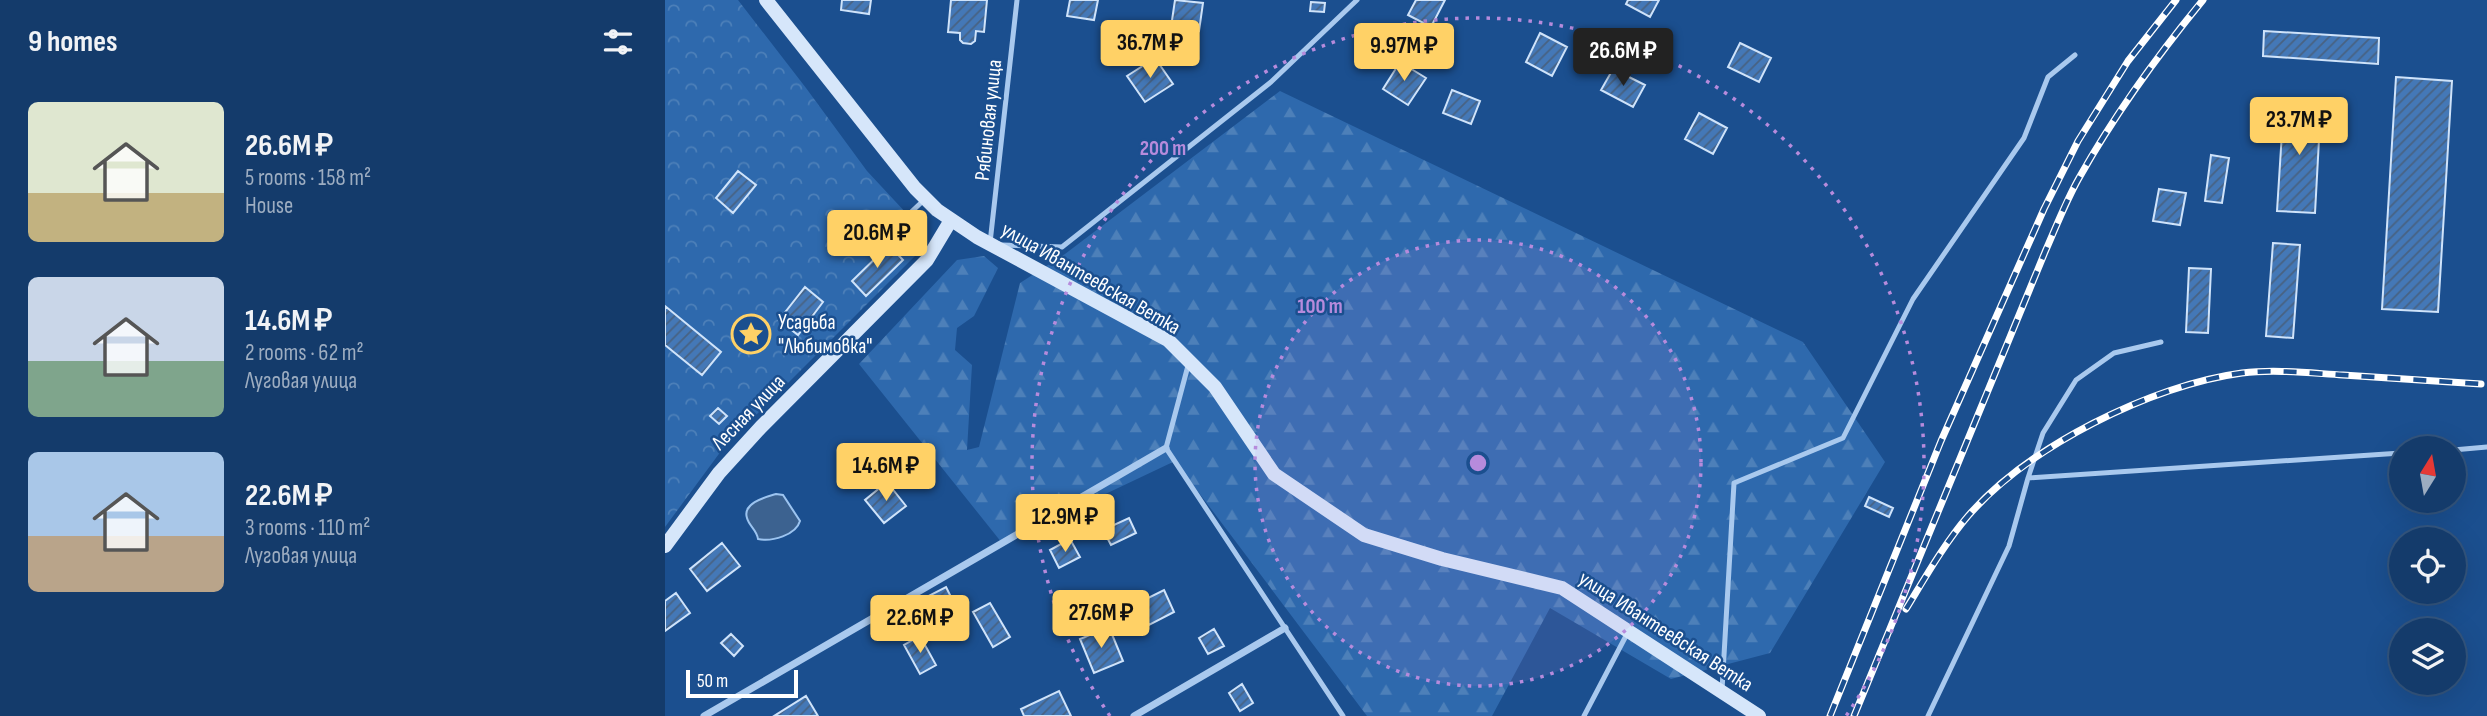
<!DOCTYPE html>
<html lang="en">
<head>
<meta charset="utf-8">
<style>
	:root { --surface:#143b6b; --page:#1d4271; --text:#f1f3f6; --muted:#9dadc1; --line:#33557e; --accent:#ffd166 }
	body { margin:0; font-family:"Sofia Sans Condensed",sans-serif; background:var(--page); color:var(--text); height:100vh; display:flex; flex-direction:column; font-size:26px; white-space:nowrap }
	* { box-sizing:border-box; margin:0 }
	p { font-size:23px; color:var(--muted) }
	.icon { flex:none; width:38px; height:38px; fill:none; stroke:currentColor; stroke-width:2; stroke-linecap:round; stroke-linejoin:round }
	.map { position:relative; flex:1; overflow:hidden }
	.details { display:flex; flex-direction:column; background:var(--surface); width:665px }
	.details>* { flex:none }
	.needle { width:46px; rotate:11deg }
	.buttons { position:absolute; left:1724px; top:436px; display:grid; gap:14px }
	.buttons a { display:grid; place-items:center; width:77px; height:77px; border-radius:50%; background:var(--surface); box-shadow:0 7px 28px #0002,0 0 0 2px var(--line); font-size:35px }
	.scale { position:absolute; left:21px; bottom:18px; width:112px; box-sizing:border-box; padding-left:7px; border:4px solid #fff; border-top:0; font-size:19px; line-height:24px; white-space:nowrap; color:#fff; -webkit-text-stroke:5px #1b4f8f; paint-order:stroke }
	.price { position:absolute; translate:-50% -60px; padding:0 16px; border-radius:7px; background:var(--accent); color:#111; font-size:23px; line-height:46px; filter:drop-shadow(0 2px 4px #0008) }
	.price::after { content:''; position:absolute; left:50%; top:42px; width:21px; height:16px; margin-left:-10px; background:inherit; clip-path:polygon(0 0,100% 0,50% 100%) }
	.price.current { background:#222; color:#fff }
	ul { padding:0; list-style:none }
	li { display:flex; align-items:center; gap:21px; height:175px; padding:0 28px }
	li span { display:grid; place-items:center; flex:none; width:196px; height:140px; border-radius:10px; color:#555 }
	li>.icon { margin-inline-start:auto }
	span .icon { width:84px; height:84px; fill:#fffc; stroke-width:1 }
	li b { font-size:30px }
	h2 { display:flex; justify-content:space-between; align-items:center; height:84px; padding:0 28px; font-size:30px }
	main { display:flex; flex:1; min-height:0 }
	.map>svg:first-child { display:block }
	.forest { fill:url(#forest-firs) }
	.park { fill:url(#park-crowns) }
	.water { fill:#3c6290; stroke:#9cc4f0; stroke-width:2 }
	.building { fill:url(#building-hatch); stroke:#cfe3fa; stroke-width:2 }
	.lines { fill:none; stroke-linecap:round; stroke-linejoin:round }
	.lane { stroke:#a9c9ee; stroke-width:5 }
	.street { stroke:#a9c9ee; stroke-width:7 }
	.secondary { stroke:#d6e6fa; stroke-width:14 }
	.rail-casing { stroke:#fff; stroke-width:7 }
	.rail { stroke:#1b4f8f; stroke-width:4.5; stroke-dasharray:13; stroke-linecap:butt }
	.ring { fill:none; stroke:#b68bdc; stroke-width:3.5; stroke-dasharray:3.5 7 }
	.labels { text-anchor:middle; stroke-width:5; stroke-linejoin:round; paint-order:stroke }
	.street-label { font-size:21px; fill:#fff; stroke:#1b4f8f }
	.poi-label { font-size:21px; fill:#fff; stroke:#1b4f8f; text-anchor:start }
	.centre { fill:#b68bdc; stroke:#1b4f8f; stroke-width:3.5 }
	.ring-label { font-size:21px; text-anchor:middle; font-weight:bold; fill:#b68bdc; stroke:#1b4f8f; stroke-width:5; stroke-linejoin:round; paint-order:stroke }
</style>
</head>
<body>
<main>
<section class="details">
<h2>9 homes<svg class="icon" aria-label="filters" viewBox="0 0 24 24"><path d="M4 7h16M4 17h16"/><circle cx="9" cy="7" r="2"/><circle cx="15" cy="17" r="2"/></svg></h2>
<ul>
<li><span style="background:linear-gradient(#dfe7d0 65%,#c2b280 0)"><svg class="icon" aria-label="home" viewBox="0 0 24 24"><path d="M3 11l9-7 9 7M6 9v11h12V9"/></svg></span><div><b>26.6M ₽</b><p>5 rooms · 158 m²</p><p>House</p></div></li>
<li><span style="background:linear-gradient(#c9d6e8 60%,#7fa58c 0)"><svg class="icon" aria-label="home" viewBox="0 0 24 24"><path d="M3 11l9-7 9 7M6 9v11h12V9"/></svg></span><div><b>14.6M ₽</b><p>2 rooms · 62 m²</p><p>Луговая улица</p></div></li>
<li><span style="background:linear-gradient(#a9c7e8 60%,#b9a48a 0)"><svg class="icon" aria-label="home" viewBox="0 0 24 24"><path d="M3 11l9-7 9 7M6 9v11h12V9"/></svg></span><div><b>22.6M ₽</b><p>3 rooms · 110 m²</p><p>Луговая улица</p></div></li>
</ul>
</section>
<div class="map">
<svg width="1822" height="716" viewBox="0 0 1822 716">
	<defs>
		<pattern id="forest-firs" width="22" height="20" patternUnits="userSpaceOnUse" patternTransform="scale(1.75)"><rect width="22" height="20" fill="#2e69ad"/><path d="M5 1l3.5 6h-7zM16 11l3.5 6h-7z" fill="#4d80b9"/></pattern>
		<pattern id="park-crowns" width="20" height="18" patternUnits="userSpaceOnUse" patternTransform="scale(1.75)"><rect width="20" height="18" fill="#2e69ad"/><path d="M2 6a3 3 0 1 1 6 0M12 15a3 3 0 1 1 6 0" fill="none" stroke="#4d80b9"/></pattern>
		<pattern id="building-hatch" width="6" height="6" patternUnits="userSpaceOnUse" patternTransform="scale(1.75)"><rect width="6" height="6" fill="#4478b7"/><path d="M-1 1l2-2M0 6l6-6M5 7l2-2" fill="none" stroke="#486282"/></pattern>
	</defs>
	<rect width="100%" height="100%" fill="#1b4f8f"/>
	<!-- forest -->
	<path class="forest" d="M615,91L1138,342L1220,462L1105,653L1006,679L885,608L827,716H702L510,461L337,543L194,364L292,260L319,256L333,268L309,316L292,328L290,350L307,365L302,450L314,447L355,283L400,254Z"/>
	<!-- park -->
	<path class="park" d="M0,0H73L141,88L202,171L256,229L251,255L59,447L0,527Z"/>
	<!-- water -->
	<path class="water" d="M111,494L118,495L135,521C131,535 107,542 93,539C92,530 84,526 82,518C77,503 101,497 111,494Z"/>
	<!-- building -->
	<path class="building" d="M177,0H206L204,14L176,10Z
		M286,0H322L319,32L311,31L310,41L306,44L298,43L295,40V33L283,32Z
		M405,0H433L429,20L402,16Z
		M510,0L538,3L534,31L506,27Z
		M751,0H780L766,27L743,15Z
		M963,0H994L985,17L961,4Z
		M646,2L660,3L659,12L645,11Z
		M1599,31L1714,38L1713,64L1598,56Z
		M875,33L902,47L887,76L861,62Z
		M1075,43L1106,58L1094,82L1063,67Z
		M490,58L508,84L480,102L462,76Z
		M735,62L761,78L743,105L718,89Z
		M948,69L980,85L968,107L936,90Z
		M1731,77L1787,81L1773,312L1717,309Z
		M787,90L815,101L806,124L778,113Z
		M1619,101L1656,103L1650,213L1612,211Z
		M1034,113L1062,128L1048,154L1020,139Z
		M1546,155L1564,158L1557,203L1540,201Z
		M73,171L91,185L68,213L51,198Z
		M1494,189L1521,193L1515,225L1488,221Z
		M1608,243L1635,245L1628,338L1601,336Z
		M224,245L238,260L201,296L187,281Z
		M1524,268L1546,269L1543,333L1521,332Z
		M140,287L158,302L133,335L114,320Z
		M0,306L56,352L37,375L0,345Z
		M53,408L62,416L54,424L45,416Z
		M222,482L241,506L219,523L200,500Z
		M1204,497L1228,508L1224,517L1200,506Z
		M464,518L471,533L446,545L438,530Z
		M405,539L415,557L394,568L385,550Z
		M57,543L75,566L42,591L25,569Z
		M281,587L292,609L263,624L252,602Z
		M499,590L509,612L484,625L473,603Z
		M11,593L25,613L0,631V601Z
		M325,603L345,637L328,647L308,612Z
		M444,627L458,661L429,673L415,639Z
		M549,629L559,646L543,654L534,638Z
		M66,634L78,646L69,656L56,643Z
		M255,636L271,665L255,674L239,645Z
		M577,684L588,703L575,711L564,693Z
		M394,691L406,716H359L356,709Z
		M141,696L153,716H109Z"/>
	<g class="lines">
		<!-- lane -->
		<path class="lane" d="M243,215L259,200
			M325,243L352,0
			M337,245L397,247L606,82L692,0
			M524,362L501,448L678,716
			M1788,450L1822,447
			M1363,478L1378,433L1411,380L1449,353L1496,342
			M1057,690L1069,483L1178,438L1248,299L1359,138L1383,77L1410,55
			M919,716L963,632
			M1263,716L1344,546L1363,478L1736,453"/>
		<!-- street -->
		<path class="street" d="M39,716L501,448
			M469,716L620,628"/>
		<!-- secondary -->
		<path class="secondary" d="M101,0L250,188L272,210L312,237L503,340L550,387L609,474L699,535L777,559L897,588L1094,716
			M0,546L54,473L96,427L262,260L286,220"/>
		<defs>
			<path id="rail" d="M1241,609C1260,578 1279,544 1303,516C1363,447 1486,385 1577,373C1610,369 1644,373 1678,375C1724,378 1770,381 1816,384
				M1165,716L1276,441L1379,209L1413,141L1463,61L1511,0
				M1189,716L1380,252C1391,227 1401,201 1414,178C1450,114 1492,56 1538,0"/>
		</defs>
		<!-- rail casing -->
		<use href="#rail" class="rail-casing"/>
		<!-- rail -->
		<use href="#rail" class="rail"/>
	</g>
	<!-- distance rings -->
	<circle cx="813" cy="463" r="223" fill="#b68bdc" fill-opacity=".12"/>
	<g class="ring">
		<circle cx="813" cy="463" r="223"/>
		<path d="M445 716A446 446 0 1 1 1181 716"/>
	</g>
	<!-- icons -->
	<defs>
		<symbol id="sight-ring" viewBox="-11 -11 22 22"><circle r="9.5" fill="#1b4f8f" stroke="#ffd166" stroke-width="1.5"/><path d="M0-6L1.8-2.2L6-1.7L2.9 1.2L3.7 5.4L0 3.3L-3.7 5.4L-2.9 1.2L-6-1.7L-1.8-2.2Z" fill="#ffd166"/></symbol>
	</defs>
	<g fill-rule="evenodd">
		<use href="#sight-ring" x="64" y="312" width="44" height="44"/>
	</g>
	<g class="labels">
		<!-- street labels -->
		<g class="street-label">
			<text transform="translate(323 120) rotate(-84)" y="7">Рябиновая улица</text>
			<text transform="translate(426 278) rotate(30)" y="7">улица Ивантеевская Ветка</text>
			<text transform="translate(83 412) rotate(-46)" y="7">Лесная улица</text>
			<text transform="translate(1001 631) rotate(33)" y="7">улица Ивантеевская Ветка</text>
		</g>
		<!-- poi labels -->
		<g class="poi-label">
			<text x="113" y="329">Усадьба<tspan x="113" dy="24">"Любимовка"</tspan></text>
		</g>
	</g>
	<circle cx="813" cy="463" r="10" class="centre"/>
	<g class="ring-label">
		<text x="498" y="155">200 m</text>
		<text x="655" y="313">100 m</text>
	</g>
</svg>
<div class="buttons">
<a><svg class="needle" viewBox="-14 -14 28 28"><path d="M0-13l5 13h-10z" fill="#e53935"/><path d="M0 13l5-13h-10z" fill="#9dadc1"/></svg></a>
<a><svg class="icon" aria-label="locate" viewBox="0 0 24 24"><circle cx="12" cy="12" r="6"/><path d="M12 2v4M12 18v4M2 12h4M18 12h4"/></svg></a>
<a><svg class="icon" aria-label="layers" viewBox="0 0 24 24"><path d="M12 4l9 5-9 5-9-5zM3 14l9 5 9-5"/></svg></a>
</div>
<div class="scale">50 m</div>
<b class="price" style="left:485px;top:80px">36.7M ₽</b>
<b class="price" style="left:739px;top:83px">9.97M ₽</b>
<b class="price current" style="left:958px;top:88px">26.6M ₽</b>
<b class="price" style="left:1634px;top:157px">23.7M ₽</b>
<b class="price" style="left:212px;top:270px">20.6M ₽</b>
<b class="price" style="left:221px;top:503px">14.6M ₽</b>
<b class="price" style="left:400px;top:554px">12.9M ₽</b>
<b class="price" style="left:436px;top:650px">27.6M ₽</b>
<b class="price" style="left:255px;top:655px">22.6M ₽</b>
</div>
</main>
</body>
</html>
